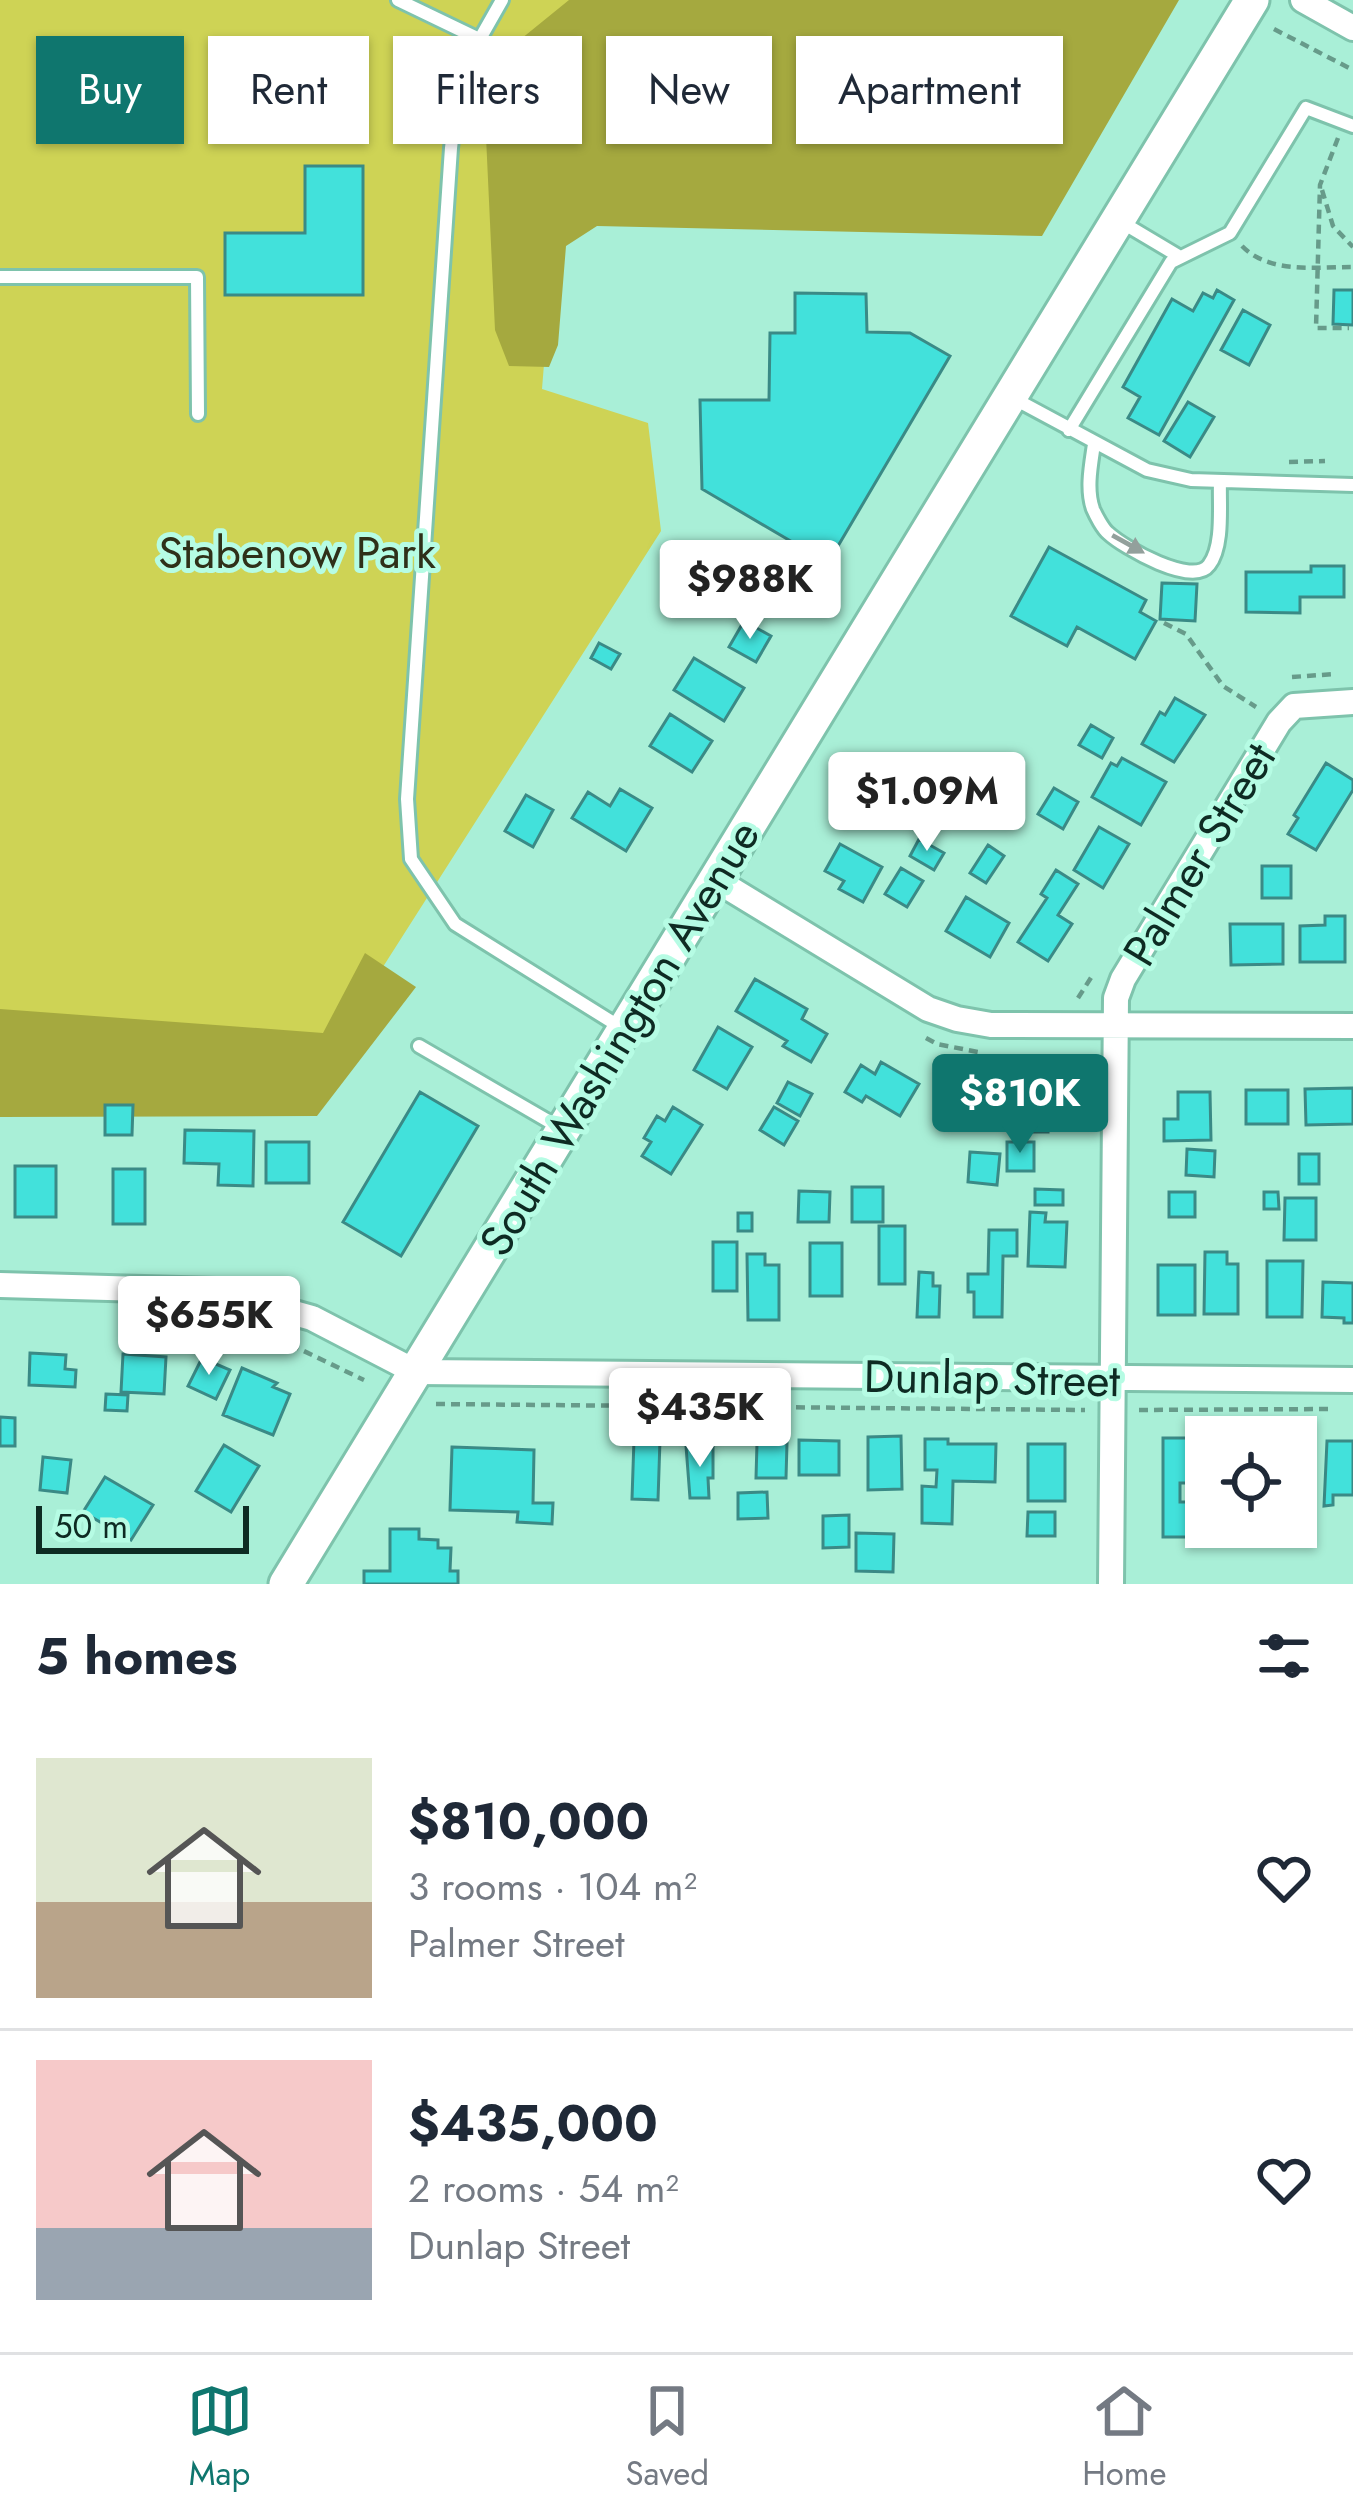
<!DOCTYPE html>
<html lang="en">
<head>
<meta charset="utf-8">
<style>
	:root { --surface:#fff; --page:#f2f2f3; --text:#1f2937; --muted:#747a83; --line:#e0e1e3; --accent:#0f766e }
	body { margin:0; font-family:Jost,sans-serif; background:var(--page); color:var(--text); height:100vh; display:flex; flex-direction:column; font-size:45px; white-space:nowrap }
	* { box-sizing:border-box; margin:0 }
	p { font-size:39px; color:var(--muted) }
	.icon { flex:none; width:66px; height:66px; fill:none; stroke:currentColor; stroke-width:2; stroke-linecap:round; stroke-linejoin:round }
	.map { position:relative; height:1584px; overflow:hidden }
	.details { display:flex; flex-direction:column; background:var(--surface); flex:1 }
	.details>* { flex:none }
	.hud { position:absolute; left:36px; top:36px; width:1281px; height:108px; display:flex; gap:24px }
	.tools { position:absolute; left:1185px; top:1416px; display:grid; gap:24px }
	.tools a { display:grid; place-items:center; width:132px; height:132px; border-radius:0px; background:var(--surface); box-shadow:0 3px 9px #0004; font-size:60px }
	.scale { position:absolute; left:36px; bottom:30px; width:213px; box-sizing:border-box; padding-left:12px; border:6px solid #0e2b23; border-top:0; font-size:33px; line-height:42px; white-space:nowrap; color:#0e2b23; -webkit-text-stroke:9px #b6fce4; paint-order:stroke }
	.price { position:absolute; translate:-50% -102px; padding:0 27px; border-radius:12px; background:#fff; color:#222; font-size:39px; line-height:78px; filter:drop-shadow(0 3px 6px #0008) }
	.price::after { content:''; position:absolute; left:50%; top:72px; width:36px; height:27px; margin-left:-18px; background:inherit; clip-path:polygon(0 0,100% 0,50% 100%) }
	.price.selected { background:var(--accent); color:#fff }
	ul { padding:0; list-style:none }
	li { display:flex; align-items:center; gap:36px; height:300px; padding:0 36px }
	li+li { border-top:3px solid var(--line) }
	li span { display:grid; place-items:center; flex:none; width:336px; height:240px; border-radius:0px; color:#555 }
	li>.icon { margin-inline-start:auto }
	span .icon { width:144px; height:144px; fill:#fffc; stroke-width:1 }
	li b { font-size:51px }
	h2 { display:flex; justify-content:space-between; align-items:center; height:144px; padding:0 36px; font-size:51px }
	.pill { padding:0 42px; border-radius:0px; background:var(--surface); box-shadow:0 3px 9px #0004; font-size:42px; line-height:108px }
	.pill.selected { background:var(--accent); color:#fff }
	.menu { display:flex; justify-content:space-around; align-items:center; height:168px; border-top:3px solid var(--line); background:var(--surface); font-size:33px; color:var(--muted) }
	.menu a { display:grid; justify-items:center; gap:6px }
	.menu .selected { color:var(--accent) }
	.map>svg:first-child { display:block }
	.green { fill:#ced355 }
	.forest { fill:#a5a93f }
	.building { fill:#42e1db; stroke:#3a8a86; stroke-width:3 }
	.lines { fill:none; stroke-linecap:round; stroke-linejoin:round }
	.lane-casing { stroke:#7ec3ac; stroke-width:18 }
	.street-casing { stroke:#7ec3ac; stroke-width:30 }
	.secondary-casing { stroke:#7ec3ac; stroke-width:39 }
	.path { stroke:#679b8a; stroke-width:4.5; stroke-dasharray:9 6; stroke-linecap:butt }
	.lane { stroke:#fff; stroke-width:12 }
	.street { stroke:#fff; stroke-width:24 }
	.secondary { stroke:#fff; stroke-width:33 }
	.oneway { fill:#93a09c }
	.labels { text-anchor:middle; stroke-width:10; stroke-linejoin:round; paint-order:stroke }
	.park-label { font-size:45px; fill:#2f3019; stroke:#b6fce4 }
	.street-label { font-size:45px; fill:#0e2b23; stroke:#b6fce4 }
</style>
</head>
<body>
<div class="map">
<svg width="1353" height="1584" viewBox="0 0 1353 1584">
	<rect width="100%" height="100%" fill="#a9efd7"/>
	<!-- green -->
	<path class="green" d="M0,0H1151L556,217L542,389L648,423L661,531L307,1086L0,1068Z"/>
	<!-- forest -->
	<path class="forest" d="M569,0H1179L1042,236L597,226L566,246L558,345L549,367L509,366L495,330L485,115L494,61Z
		M365,953L416,987L317,1116L0,1117V1009L323,1033Z"/>
	<!-- building -->
	<path class="building" d="M305,166H363V295H225V233H305Z
		M1217,290L1234,300L1159,435L1128,418L1140,397L1123,387L1172,299L1193,311L1203,293L1213,298Z
		M1334,290H1353V325L1333,324Z
		M795,293L866,294L867,332L910,333L950,356L828,563L702,489L700,400H769L770,333H795Z
		M1243,310L1270,325L1249,365L1221,350Z
		M1188,402L1214,417L1190,457L1164,441Z
		M1049,547L1146,600L1140,612L1156,621L1135,659L1077,627L1067,646L1011,616Z
		M1311,566H1344V597H1300V613L1246,612V572H1311Z
		M675,575L701,587L690,608L665,594Z
		M1162,583L1197,584L1195,621L1160,619Z
		M744,621L771,636L756,662L729,647Z
		M599,643L620,654L611,669L591,658Z
		M694,658L744,688L724,721L674,690Z
		M1175,698L1205,715L1174,762L1142,744L1160,712L1165,715Z
		M670,714L712,741L692,772L650,746Z
		M1091,725L1113,738L1102,758L1079,745Z
		M1122,758L1166,782L1141,825L1092,797L1111,763L1117,766Z
		M870,763L904,783L877,827L844,807Z
		M1326,763L1353,780V790L1316,850L1288,834L1298,818L1294,815Z
		M1054,788L1078,802L1063,829L1038,814Z
		M620,789L652,808L626,851L572,818L588,792L610,806Z
		M526,795L553,810L533,847L505,831Z
		M1099,827L1129,844L1103,888L1074,870Z
		M919,839L944,853L934,870L910,856Z
		M840,844L882,867L863,902L839,889L844,881L825,871Z
		M988,845L1004,856L986,883L970,873Z
		M1262,866H1291V898H1262Z
		M901,868L923,881L907,907L885,894Z
		M1056,870L1078,884L1058,915L1072,924L1048,961L1018,942L1047,898L1041,894Z
		M966,897L1009,923L990,957L946,931Z
		M1325,916H1345V962H1300V926L1325,925Z
		M1230,924H1283V964L1231,965Z
		M755,979L807,1009L802,1019L827,1034L811,1062L783,1046L787,1041L736,1011Z
		M718,1027L752,1047L727,1089L694,1070Z
		M881,1062L919,1084L900,1116L866,1096L862,1102L845,1092L861,1065L875,1074Z
		M788,1082L812,1094L800,1116L777,1103Z
		M1353,1088V1124L1306,1125L1305,1089Z
		M937,1089L985,1093L983,1126L935,1122Z
		M1013,1090H1048V1132H1013Z
		M1246,1090H1288V1124H1246Z
		M420,1092L478,1126L401,1256L343,1222Z
		M1178,1092H1210L1211,1140L1164,1141V1119H1178Z
		M105,1105H133L132,1135H105Z
		M673,1107L702,1125L671,1174L642,1156L651,1142L644,1138L657,1116L665,1121Z
		M774,1107L798,1121L784,1145L760,1130Z
		M185,1130L254,1131L253,1186L218,1185L219,1164L184,1163Z
		M266,1142H309V1183H266Z
		M1007,1142H1034V1171H1007Z
		M1187,1149L1215,1151L1214,1177L1186,1175Z
		M970,1152L1000,1154L997,1185L968,1182Z
		M1299,1154H1319V1184H1299Z
		M15,1166H56V1217H15Z
		M113,1169H145V1224H113Z
		M852,1187H883V1222H852Z
		M1035,1189L1063,1190V1205H1035Z
		M799,1191L830,1192L829,1222H798Z
		M1169,1192H1195V1217H1169Z
		M1264,1192H1278L1279,1209H1264Z
		M1285,1198H1316V1240H1284Z
		M1030,1212L1046,1213L1045,1222H1067L1065,1267L1028,1266Z
		M738,1213H752V1231H738Z
		M879,1226H905V1284H879Z
		M989,1230H1017V1256H1003L1002,1317H974V1292H968V1274H988Z
		M713,1242H737V1291H713Z
		M810,1243H842V1296H810Z
		M1205,1252H1227V1264H1238V1314H1204Z
		M747,1254H765V1265H779V1320H748Z
		M1267,1261H1303L1302,1317H1267Z
		M1158,1265H1195V1315H1158Z
		M919,1272L933,1273V1286H940L939,1317H917Z
		M1323,1282L1353,1283V1323H1344V1318L1322,1317Z
		M30,1353L66,1355L65,1369L76,1370L75,1387L29,1385Z
		M123,1354L166,1357L164,1394L121,1392Z
		M202,1358L230,1370L216,1399L188,1386Z
		M242,1368L277,1383L273,1387L290,1394L273,1435L223,1415Z
		M106,1394L128,1395L127,1411L105,1410Z
		M0,1417L15,1418V1446H0Z
		M901,1436L902,1489L868,1490V1437Z
		M1163,1438H1195L1194,1483H1180V1502H1194V1537H1163Z
		M634,1439L660,1440L658,1500L632,1499Z
		M925,1439H948V1444H996L995,1482L953,1481L952,1524L922,1523V1486L936,1487L937,1470H925Z
		M799,1440L839,1441V1475H799Z
		M1327,1441H1353V1495H1333V1505L1324,1506Z
		M757,1443H787L786,1478H756Z
		M1028,1444H1065V1501H1028Z
		M224,1445L259,1466L231,1512L196,1491Z
		M713,1445V1478H708L709,1498H690L686,1446Z
		M452,1447L534,1450L533,1503H553L552,1524L517,1522L518,1512L450,1510Z
		M43,1457L71,1460L67,1493L40,1490Z
		M105,1477L153,1505L131,1540L83,1512Z
		M767,1492L768,1518L738,1519V1493Z
		M1311,1505L1312,1531L1291,1532V1527H1296V1506Z
		M1028,1512H1055V1536H1027Z
		M849,1515V1547L823,1548V1516Z
		M390,1529H419V1539L438,1540V1548H451L450,1571H458V1584H364V1571H390Z
		M856,1533L894,1534L893,1572L856,1571Z"/>
	<g class="lines">
		<defs>
			<path id="lane" d="M398,0L479,39
				M502,0L460,74L451,148L407,799L411,859L455,924L620,1027
				M1118,220L1180,257
				M0,277H197L198,414
				M1011,397L1147,470L1191,480L1353,485
				M1069,430L1171,262L1230,233L1306,108L1353,126
				M1094,444C1091,465 1086,489 1093,509C1096,516 1103,529 1108,533C1124,548 1193,587 1209,565C1224,546 1219,504 1220,481
				M419,1046L562,1129"/>
			<path id="street" d="M1303,0L1353,28
				M716,880L928,1009L957,1019L991,1025L1353,1026
				M0,1285L216,1291L312,1318L416,1372L1353,1380
				M1111,1584L1116,998L1123,979L1279,722L1294,706L1353,702"/>
			<path id="secondary" d="M286,1584L1252,0"/>
		</defs>
		<!-- lane casing -->
		<use href="#lane" class="lane-casing"/>
		<!-- street casing -->
		<use href="#street" class="street-casing"/>
		<!-- secondary casing -->
		<use href="#secondary" class="secondary-casing"/>
		<!-- path -->
		<path class="path" d="M1274,29L1353,70
			M1338,138L1320,185L1316,328H1349
			M1322,190L1333,226L1353,247
			M1242,246C1269,274 1316,267 1353,267
			M1289,462L1325,461
			M1164,623L1186,634L1223,686L1256,707
			M1292,677L1335,674
			M1078,998L1094,973
			M926,1038L937,1044L978,1052
			M196,1319L226,1324
			M248,1330L285,1342L364,1380
			M436,1404L1085,1410
			M1139,1410L1330,1409"/>
		<!-- lane -->
		<use href="#lane" class="lane"/>
		<!-- street -->
		<use href="#street" class="street"/>
		<!-- secondary -->
		<use href="#secondary" class="secondary"/>
	</g>
	<!-- one-way arrows -->
	<defs><path id="oneway-solid" d="M-6-.8H1V-3.2L6.5 0L1 3.2V.8H-6Z" transform="scale(3)"/></defs>
	<use class="oneway" href="#oneway-solid" transform="translate(1128 544) rotate(29)"/>
	<g class="labels">
		<!-- park labels -->
		<g class="park-label">
			<text x="297" y="568">Stabenow Park</text>
		</g>
		<!-- street labels -->
		<g class="street-label">
			<text transform="translate(1199 854) rotate(-59)" y="16">Palmer Street</text>
			<text transform="translate(619 1038) rotate(-59)" y="16">South Washington Avenue</text>
			<text transform="translate(992 1378) rotate(1)" y="16">Dunlap Street</text>
		</g>
	</g>
</svg>
<div class="tools">
<a><svg class="icon" aria-label="locate" viewBox="0 0 24 24"><circle cx="12" cy="12" r="6"/><path d="M12 2v4M12 18v4M2 12h4M18 12h4"/></svg></a>
</div>
<div class="scale">50 m</div>
<b class="price" style="left:750px;top:642px">$988K</b>
<b class="price" style="left:927px;top:854px">$1.09M</b>
<b class="price selected" style="left:1020px;top:1156px">$810K</b>
<b class="price" style="left:209px;top:1378px">$655K</b>
<b class="price" style="left:700px;top:1470px">$435K</b>
<div class="hud">
<a class="pill selected">Buy</a>
<a class="pill">Rent</a>
<a class="pill">Filters</a>
<a class="pill">New</a>
<a class="pill">Apartment</a>
</div>
</div>
<section class="details">
<h2>5 homes<svg class="icon" aria-label="filters" viewBox="0 0 24 24"><path d="M4 7h16M4 17h16"/><circle cx="9" cy="7" r="2"/><circle cx="15" cy="17" r="2"/></svg></h2>
<ul>
<li><span style="background:linear-gradient(#dfe7d0 60%,#b9a48a 0)"><svg class="icon" aria-label="home" viewBox="0 0 24 24"><path d="M3 11l9-7 9 7M6 9v11h12V9"/></svg></span><div><b>$810,000</b><p>3 rooms · 104 m²</p><p>Palmer Street</p></div><svg class="icon" aria-label="heart" viewBox="0 0 24 24"><path d="M12 20l-8-8c-3-5 5-10 8-4 3-6 11-1 8 4z"/></svg></li>
<li><span style="background:linear-gradient(#f6c9c9 70%,#9aa5b1 0)"><svg class="icon" aria-label="home" viewBox="0 0 24 24"><path d="M3 11l9-7 9 7M6 9v11h12V9"/></svg></span><div><b>$435,000</b><p>2 rooms · 54 m²</p><p>Dunlap Street</p></div><svg class="icon" aria-label="heart" viewBox="0 0 24 24"><path d="M12 20l-8-8c-3-5 5-10 8-4 3-6 11-1 8 4z"/></svg></li>
</ul>
</section>
<nav class="menu">
<a class="selected"><svg class="icon" aria-label="map" viewBox="0 0 24 24"><path d="M3 6l6-2 6 2 6-2v14l-6 2-6-2-6 2zM9 4v14M15 6v14"/></svg>Map</a>
<a><svg class="icon" aria-label="saved" viewBox="0 0 24 24"><path d="M7 4h10v16l-5-4-5 4z"/></svg>Saved</a>
<a><svg class="icon" aria-label="home" viewBox="0 0 24 24"><path d="M3 11l9-7 9 7M6 9v11h12V9"/></svg>Home</a>
</nav>
</body>
</html>
